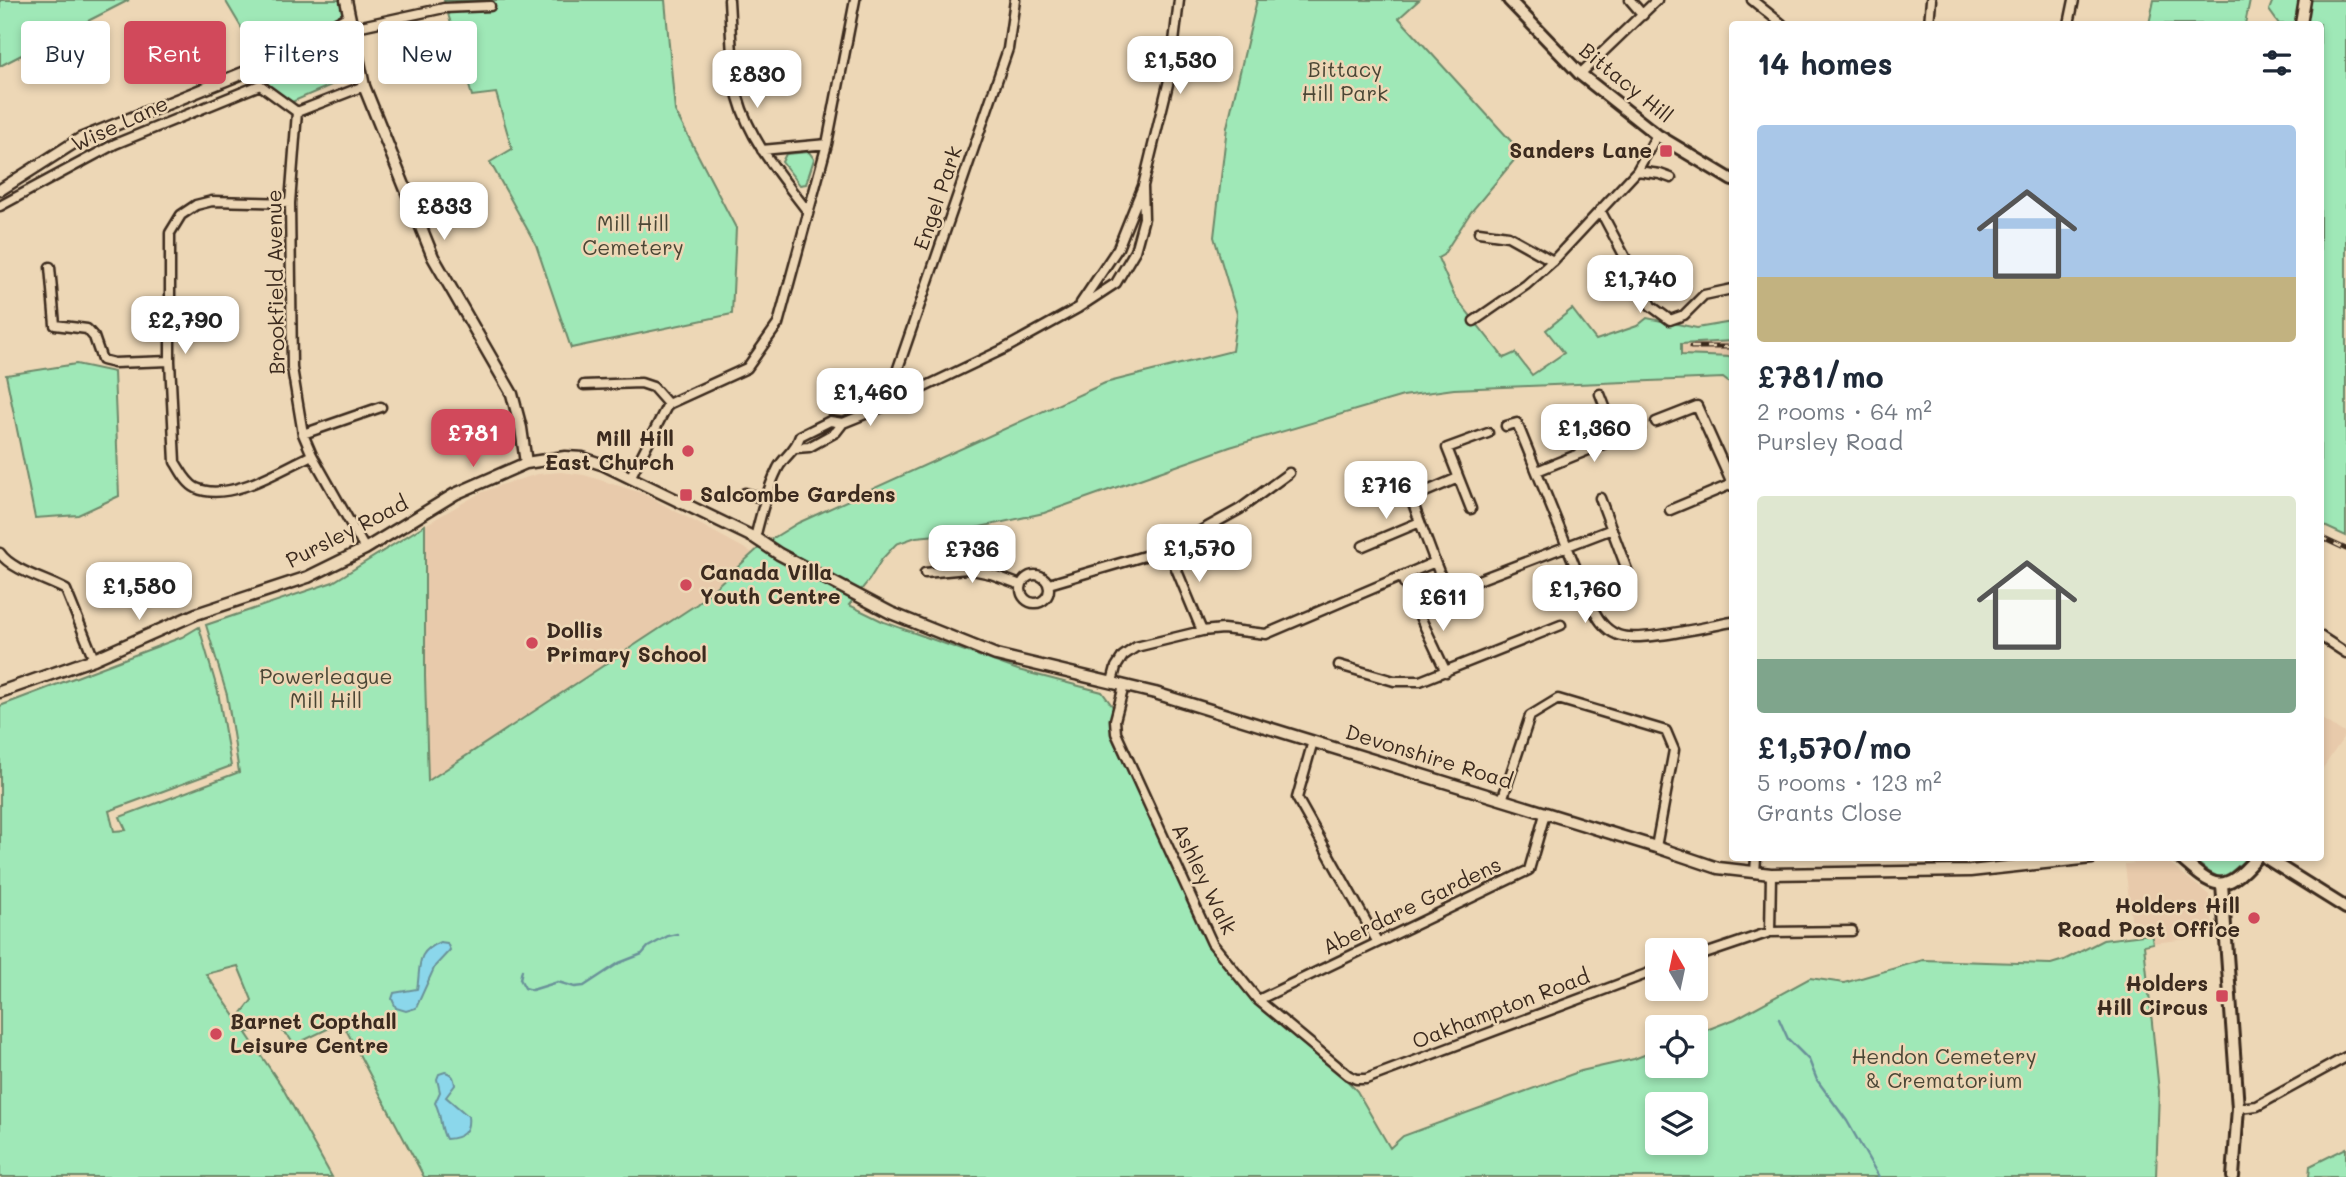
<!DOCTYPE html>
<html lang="en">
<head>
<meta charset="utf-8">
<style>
	:root { --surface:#fff; --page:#f2f2f3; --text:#1f2937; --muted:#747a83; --accent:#d1495b }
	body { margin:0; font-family:Mali,sans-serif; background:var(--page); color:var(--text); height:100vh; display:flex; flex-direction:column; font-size:26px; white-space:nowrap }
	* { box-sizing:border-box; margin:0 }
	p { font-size:23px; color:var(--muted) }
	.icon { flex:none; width:38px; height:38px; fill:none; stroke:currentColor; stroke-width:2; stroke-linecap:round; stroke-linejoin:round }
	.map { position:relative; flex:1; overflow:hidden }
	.side { position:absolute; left:1729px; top:21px; width:595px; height:840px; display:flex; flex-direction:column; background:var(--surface); border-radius:7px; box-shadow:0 4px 10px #0003 }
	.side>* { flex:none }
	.hud { position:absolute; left:21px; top:21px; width:665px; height:63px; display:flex; gap:14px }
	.needle { width:46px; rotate:351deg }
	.tools { position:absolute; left:1645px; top:938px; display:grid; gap:14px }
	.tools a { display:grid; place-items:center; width:63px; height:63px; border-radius:7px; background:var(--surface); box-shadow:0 4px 10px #0003; font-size:35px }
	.price { position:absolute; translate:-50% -60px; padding:0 16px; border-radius:14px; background:#fff; color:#222; font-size:23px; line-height:46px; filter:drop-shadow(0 2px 4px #0008) }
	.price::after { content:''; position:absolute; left:50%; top:42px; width:21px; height:16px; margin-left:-10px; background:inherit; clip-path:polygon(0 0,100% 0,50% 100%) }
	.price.selected { background:var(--accent); color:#fff }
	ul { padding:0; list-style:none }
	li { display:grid; align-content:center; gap:14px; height:371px; padding:0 28px }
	li span { display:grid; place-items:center; height:217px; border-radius:7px; color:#555 }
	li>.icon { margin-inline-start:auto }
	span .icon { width:126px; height:126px; fill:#fffc; stroke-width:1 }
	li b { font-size:30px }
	h2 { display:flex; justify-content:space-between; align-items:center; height:84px; padding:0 28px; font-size:30px }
	.chip { padding:0 24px; border-radius:7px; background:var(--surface); box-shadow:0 4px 10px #0003; font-size:24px; line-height:63px }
	.chip.selected { background:var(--accent); color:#fff }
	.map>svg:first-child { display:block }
	.built { fill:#e8caab }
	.green { fill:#9fe8b7; stroke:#6d896a; stroke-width:2; fill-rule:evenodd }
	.water { fill:#8bd7eb; stroke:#6b9299; stroke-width:2 }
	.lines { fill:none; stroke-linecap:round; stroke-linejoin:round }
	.stream { stroke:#6b9299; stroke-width:2.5 }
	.minor-casing { stroke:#3b2a1e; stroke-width:13 }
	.tertiary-casing { stroke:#3b2a1e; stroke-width:15 }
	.secondary-casing { stroke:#3b2a1e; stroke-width:16 }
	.minor { stroke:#edd7b6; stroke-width:8 }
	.tertiary { stroke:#edd7b6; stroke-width:10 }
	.secondary { stroke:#edd7b6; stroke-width:10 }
	.rail-casing { stroke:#3b2a1e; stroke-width:5 }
	.rail { stroke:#edd7b6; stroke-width:2.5; stroke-dasharray:8; stroke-linecap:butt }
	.poi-dot { fill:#d1495b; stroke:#edd7b6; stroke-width:2.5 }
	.labels { text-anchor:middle; stroke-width:5; stroke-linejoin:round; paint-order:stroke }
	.park-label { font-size:21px; fill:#4a4635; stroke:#edd7b6 }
	.street-label { font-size:21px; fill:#3b2a1e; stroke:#edd7b6 }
	.poi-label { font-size:21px; font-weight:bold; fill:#3b2a1e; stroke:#edd7b6; text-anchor:end }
</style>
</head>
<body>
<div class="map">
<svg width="2346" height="1177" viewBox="0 0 2346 1177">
	<rect width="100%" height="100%" fill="#edd7b6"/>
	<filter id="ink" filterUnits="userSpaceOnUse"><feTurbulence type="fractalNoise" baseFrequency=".0143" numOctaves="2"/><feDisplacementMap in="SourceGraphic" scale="14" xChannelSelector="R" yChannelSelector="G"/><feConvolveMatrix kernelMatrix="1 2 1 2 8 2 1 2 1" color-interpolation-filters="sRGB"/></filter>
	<g filter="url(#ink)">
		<!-- built -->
		<path class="built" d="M1732,341V357L1681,355V343Z
			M561,472L584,475L642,493L753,553L687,611L427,782L425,525L480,493L501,485L538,474Z
			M2320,718L2346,734L2321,771H2320Z
			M2166,860L2209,895L2214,936L2153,943L2151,934L2133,936L2125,864Z"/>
		<!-- green -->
		<path class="green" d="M0,0H129L0,66Z
			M225,0H346L349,17L263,64Z
			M444,0H665L675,111L736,228L732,314L571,348L536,245L490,162L512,149L496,93L472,96Z
			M1257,0H1419L1399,18L1521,152L1471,212L1443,255L1438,258L1454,295L1504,358L1515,353L1532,375L1564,353L1546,330L1572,309L1596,340L1637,326L1647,318L1697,328L1732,322V341L1681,344V355L1732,357V385L1723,378L1454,389L1403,396L1230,447L1044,513L948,534L916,537L896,544L882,559L869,580L849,605L884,622L1018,670L1102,692L1113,707L1111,736L1212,943L1255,1004L1332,1065L1357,1091L1390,1148L1403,1136L1581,1071L1634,1059L1657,1050V1066H1696V1034L1735,1019L1810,978L1844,983L1923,960L2051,964L2064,960L2103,940L2151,934L2153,943L2144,945L2159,1091L2156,1177H424L342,1022L294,1045L289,1037L274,1025L246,1033L281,1085L332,1177H0V706L182,637L199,627L218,692L231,766L109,811L114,831L126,830L120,817L239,772L227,695L206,625L333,582L425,525V676L428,781L697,604L762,545L798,523L1105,383L1232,351L1237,314L1214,237L1227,127ZM238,966L252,1000L242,1013L241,1025L206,974ZM1657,1104H1696V1143H1657Z
			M2154,0H2250L2245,24H2149Z
			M2273,0H2346V536L2320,524V24H2279L2269,10Z
			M321,43C338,47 348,52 356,68L350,77L292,102C281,98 257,84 270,70C274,65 284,61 290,58C300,52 310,46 321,43Z
			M809,152L814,159L806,184L800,185L782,162L786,154Z
			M76,364L114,372L119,496L78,515L35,518L6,375Z
			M2192,858H2247C2219,884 2220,881 2192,858Z
			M2346,1148V1177H2309L2310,1166Z"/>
		<!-- water -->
		<path class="water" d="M440,942L447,943L450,950L435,966L416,1008L406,1011L396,1008L392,999L394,993L417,989C421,966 415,952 440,942Z
			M445,1072C453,1074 454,1078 455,1085L446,1097L468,1116C470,1132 462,1138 446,1139C439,1127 442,1115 435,1103L440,1092L437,1079L439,1074Z"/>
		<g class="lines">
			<!-- stream -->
			<path class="stream" d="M522,970L520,979L525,988L532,990L558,982L575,987L584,986L619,963L642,954L648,947L668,936L677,934
				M1779,1019L1788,1039L1809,1060L1817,1080L1847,1121L1879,1177"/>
			<defs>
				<path id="minor" d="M729,0C731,29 731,70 738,97C750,141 781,176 808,212
					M1630,0L1643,15
					M1752,0L1782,24
					M1929,24L1931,0
					M2069,24L2074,0
					M352,28L444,8L490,6
					M323,32L357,52
					M1580,74L1657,0
					M364,86L297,112L290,203L292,368L303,434L312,455L365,549
					M762,150L827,144
					M1637,171L1660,174L1671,178
					M290,203L212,201L196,205L181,215L170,233V361L175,462C181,471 186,483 196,488C229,503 282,469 312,455
					M0,206L115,144L260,85L297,112
					M1600,210L1651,306L1670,320L1684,315L1704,295L1732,289
					M1479,232L1508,236L1553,261
					M50,267L55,325L87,329L94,337L102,360L114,363L170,361
					M1081,303L1118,248L1143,186L1170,76L1179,0
					M1474,321L1526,285L1553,261L1637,171L1657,135
					M584,385L641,383L653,387L668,404
					M1600,394L1617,438
					M885,406L1008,49L1015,0
					M1656,422L1697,406L1732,484
					M1506,426L1517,423L1590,603C1597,617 1603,629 1618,635C1639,643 1708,626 1732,622
					M303,434L381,407
					M796,448L809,447L836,432L843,423L885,406L1004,349L1078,308L1116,283L1135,251L1144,218L1143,186
					M1537,471L1640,429
					M630,478L668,404L747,368L778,324L827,144L855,0
					M745,493L765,499
					M1600,498L1629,575
					M1471,509L1447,448L1488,433
					M1670,510L1732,484
					M755,538C761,514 767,490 778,468C785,455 795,452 800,436L830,421L843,423
					M1363,546L1420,522
					M1168,549L1202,631
					M0,553C11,570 48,580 66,590L94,659
					M1435,562L1411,498L1458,478
					M925,573L967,569L991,574L1021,585
					M1021 589a14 14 0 1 1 28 0a14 14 0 1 1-28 0Z
					M1049,584L1168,549L1240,509L1289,473
					M1447,592L1612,529
					M1415,606L1446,672
					M2320,636L2346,653
					M1339,665L1394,681H1420L1561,625
					M1112,682L1116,667L1123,656L1136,647L1202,631L1223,629L1266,634L1435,562L1447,592L1415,606L1401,576
					M1124,686L1115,720L1116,733L1212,943L1258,1000L1348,1075L1356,1079H1366L1657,970
					M1313,741L1297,798L1377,941
					M1502,800L1530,716L1558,699L1666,731L1674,750L1656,847
					M1755,873L1756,858
					M1770,932L1771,874
					M1696,957L1770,932L1852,931
					M1258,1000L1529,870L1545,814
					M2238,1108L2257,1106L2346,1057"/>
				<path id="tertiary" d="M346,0L364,86L433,257L512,394L521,428L526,463
					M2301,24L2305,0
					M0,190L80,139L258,67L349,17
					M0,692L94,659L196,614L308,577L365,549L455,494L526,463L565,457L583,458L604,465L755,538L779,554L891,613L996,655L1155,693L1656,847L1718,868L1771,874L1970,871L2092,858"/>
				<path id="secondary" d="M1509,0L1580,74L1657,135L1732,180
					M2180,858C2214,888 2223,896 2256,858
					M2266,858L2346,908
					M2222,884L2238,1108L2233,1177"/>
			</defs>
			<!-- minor casing -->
			<use href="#minor" class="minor-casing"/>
			<!-- tertiary casing -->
			<use href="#tertiary" class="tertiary-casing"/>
			<!-- secondary casing -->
			<use href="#secondary" class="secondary-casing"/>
			<!-- minor -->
			<use href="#minor" class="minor"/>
			<!-- tertiary -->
			<use href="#tertiary" class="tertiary"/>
			<!-- secondary -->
			<use href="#secondary" class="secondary"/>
			<defs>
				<path id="rail" d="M1691,347H1732
					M2320,537L2346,549"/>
			</defs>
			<!-- rail casing -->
			<use href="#rail" class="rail-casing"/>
			<!-- rail -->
			<use href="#rail" class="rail"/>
		</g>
	</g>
	<!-- markers -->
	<g class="poi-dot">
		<rect x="1659" y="144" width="14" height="14" rx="3.5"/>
		<circle cx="688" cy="451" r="7"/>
		<rect x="679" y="488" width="14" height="14" rx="3.5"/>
		<circle cx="686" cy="585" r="7"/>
		<circle cx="532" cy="643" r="7"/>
		<circle cx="2254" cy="918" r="7"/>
		<rect x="2215" y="989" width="14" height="14" rx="3.5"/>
		<circle cx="216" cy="1034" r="7"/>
	</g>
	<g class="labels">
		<!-- park labels -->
		<g class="park-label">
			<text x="1345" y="77">Bittacy<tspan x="1345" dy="24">Hill Park</tspan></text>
			<text x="633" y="231">Mill Hill<tspan x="633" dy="24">Cemetery</tspan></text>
			<text x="326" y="684">Powerleague<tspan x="326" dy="24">Mill Hill</tspan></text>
			<text x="1944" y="1064">Hendon Cemetery<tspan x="1944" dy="24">&amp; Crematorium</tspan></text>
		</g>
		<!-- street labels -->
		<g class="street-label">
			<text transform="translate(1626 83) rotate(39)" y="7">Bittacy Hill</text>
			<text transform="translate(120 124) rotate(-25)" y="7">Wise Lane</text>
			<text transform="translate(938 198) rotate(-71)" y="7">Engel Park</text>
			<text transform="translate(276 282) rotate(-91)" y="7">Brookfield Avenue</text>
			<text transform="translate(347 532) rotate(-27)" y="7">Pursley Road</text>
			<text transform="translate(1429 757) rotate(17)" y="7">Devonshire Road</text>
			<text transform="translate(1204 879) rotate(64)" y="7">Ashley Walk</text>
			<text transform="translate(1412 906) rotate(-26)" y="7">Aberdare Gardens</text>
			<text transform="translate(1501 1009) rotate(-21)" y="7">Oakhampton Road</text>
		</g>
		<!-- poi labels -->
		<g class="poi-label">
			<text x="1652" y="158">Sanders Lane</text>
			<text x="674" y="446">Mill Hill<tspan x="674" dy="24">East Church</tspan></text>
			<text x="700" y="502" text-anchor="start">Salcombe Gardens</text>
			<text x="700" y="580" text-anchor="start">Canada Villa<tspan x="700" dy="24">Youth Centre</tspan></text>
			<text x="546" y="638" text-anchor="start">Dollis<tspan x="546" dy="24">Primary School</tspan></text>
			<text x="2240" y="913">Holders Hill<tspan x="2240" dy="24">Road Post Office</tspan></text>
			<text x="2208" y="991">Holders<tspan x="2208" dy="24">Hill Circus</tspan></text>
			<text x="230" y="1029" text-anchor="start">Barnet Copthall<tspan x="230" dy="24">Leisure Centre</tspan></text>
		</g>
	</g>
</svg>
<div class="tools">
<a><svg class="needle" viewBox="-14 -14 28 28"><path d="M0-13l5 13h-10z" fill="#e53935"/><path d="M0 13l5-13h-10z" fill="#747a83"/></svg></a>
<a><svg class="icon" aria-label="locate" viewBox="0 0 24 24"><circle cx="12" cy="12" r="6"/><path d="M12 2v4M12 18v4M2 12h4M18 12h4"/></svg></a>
<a><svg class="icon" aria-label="layers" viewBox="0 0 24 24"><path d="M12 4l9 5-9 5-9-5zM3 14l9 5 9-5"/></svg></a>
</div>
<b class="price" style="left:1180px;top:96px">£1,530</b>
<b class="price" style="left:757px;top:110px">£830</b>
<b class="price" style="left:444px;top:242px">£833</b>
<b class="price" style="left:1640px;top:315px">£1,740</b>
<b class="price" style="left:185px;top:356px">£2,790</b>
<b class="price" style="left:870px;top:428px">£1,460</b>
<b class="price" style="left:1594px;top:464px">£1,360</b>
<b class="price selected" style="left:473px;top:469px">£781</b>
<b class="price" style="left:1386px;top:521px">£716</b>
<b class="price" style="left:1199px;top:584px">£1,570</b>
<b class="price" style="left:972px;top:585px">£736</b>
<b class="price" style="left:139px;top:622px">£1,580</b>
<b class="price" style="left:1585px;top:625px">£1,760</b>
<b class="price" style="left:1443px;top:633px">£611</b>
<div class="hud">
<a class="chip">Buy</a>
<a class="chip selected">Rent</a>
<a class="chip">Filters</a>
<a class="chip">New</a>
</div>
<section class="side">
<h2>14 homes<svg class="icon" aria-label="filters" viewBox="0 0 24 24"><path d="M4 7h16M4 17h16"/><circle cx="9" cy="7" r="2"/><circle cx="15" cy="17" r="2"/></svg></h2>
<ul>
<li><span style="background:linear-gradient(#a9c7e8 70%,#c2b280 0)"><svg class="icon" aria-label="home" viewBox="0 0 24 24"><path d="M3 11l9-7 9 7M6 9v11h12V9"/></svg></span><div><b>£781/mo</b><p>2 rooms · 64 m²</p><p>Pursley Road</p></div></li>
<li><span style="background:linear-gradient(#dfe7d0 75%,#7fa58c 0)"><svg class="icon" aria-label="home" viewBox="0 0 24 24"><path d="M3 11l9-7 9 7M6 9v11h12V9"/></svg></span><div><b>£1,570/mo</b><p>5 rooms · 123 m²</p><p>Grants Close</p></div></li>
</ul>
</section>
</div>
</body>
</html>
